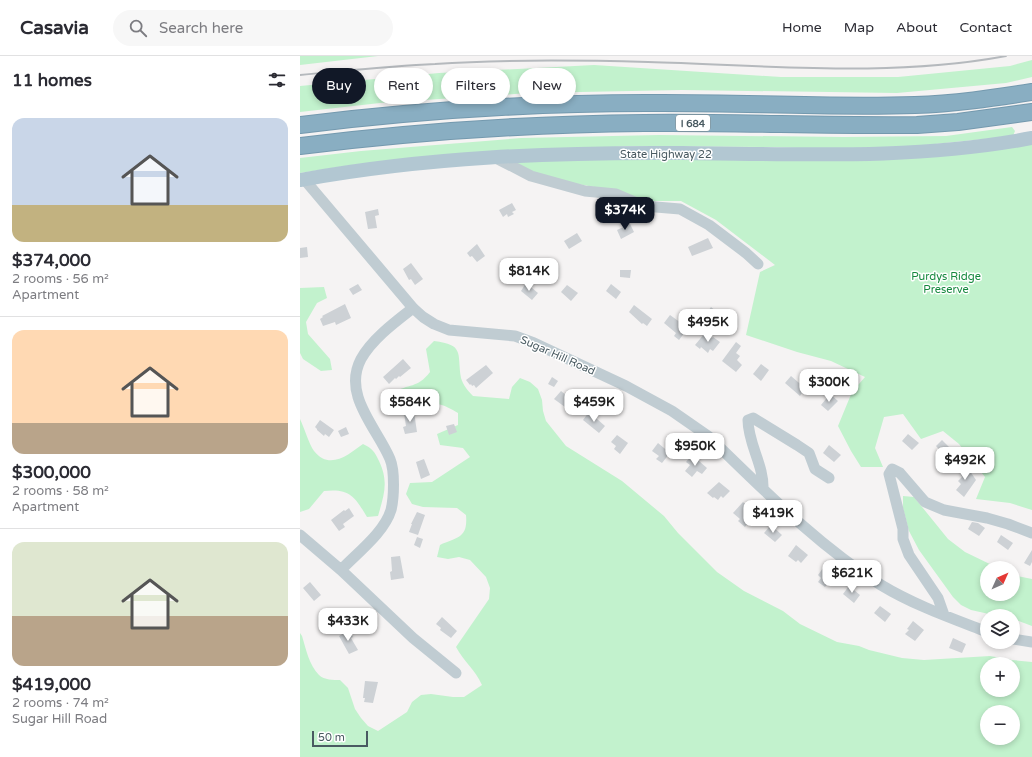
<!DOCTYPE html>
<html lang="en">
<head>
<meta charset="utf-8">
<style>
	:root { --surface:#fff; --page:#f7f7f7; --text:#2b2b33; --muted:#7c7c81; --line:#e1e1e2; --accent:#111827 }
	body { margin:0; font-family:"Varela Round",sans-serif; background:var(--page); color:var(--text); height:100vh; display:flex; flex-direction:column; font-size:15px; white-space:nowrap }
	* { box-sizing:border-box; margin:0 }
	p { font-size:13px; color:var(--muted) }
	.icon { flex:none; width:22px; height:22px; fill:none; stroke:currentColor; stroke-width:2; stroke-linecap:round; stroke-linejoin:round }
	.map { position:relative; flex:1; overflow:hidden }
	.drawer { display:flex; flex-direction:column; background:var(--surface); width:300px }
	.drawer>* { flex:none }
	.banner { position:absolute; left:12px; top:12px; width:380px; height:36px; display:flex; gap:8px }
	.needle { width:26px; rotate:45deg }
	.buttons { position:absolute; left:680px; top:505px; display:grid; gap:8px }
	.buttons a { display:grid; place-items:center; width:40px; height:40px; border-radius:50%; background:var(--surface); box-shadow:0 2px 6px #0003; font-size:20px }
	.scale { position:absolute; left:12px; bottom:10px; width:56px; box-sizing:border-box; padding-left:4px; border:2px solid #495a61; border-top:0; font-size:11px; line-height:14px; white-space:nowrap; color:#495a61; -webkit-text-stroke:3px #fff; paint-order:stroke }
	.price { position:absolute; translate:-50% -34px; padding:0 9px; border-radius:8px; background:#fff; color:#222; font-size:13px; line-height:26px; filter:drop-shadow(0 1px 2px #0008) }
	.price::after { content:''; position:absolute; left:50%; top:24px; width:12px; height:9px; margin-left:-6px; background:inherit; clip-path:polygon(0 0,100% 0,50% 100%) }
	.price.active { background:var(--accent); color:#fff }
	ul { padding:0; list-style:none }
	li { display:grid; align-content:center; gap:8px; height:212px; padding:0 12px }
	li+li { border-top:1px solid var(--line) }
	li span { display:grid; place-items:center; height:124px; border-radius:12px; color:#555 }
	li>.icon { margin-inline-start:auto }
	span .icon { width:72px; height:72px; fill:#fffc; stroke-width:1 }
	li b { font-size:17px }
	h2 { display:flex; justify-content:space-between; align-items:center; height:48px; padding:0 12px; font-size:17px }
	.pill { padding:0 14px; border-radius:18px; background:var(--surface); box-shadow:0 2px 6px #0003; font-size:14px; line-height:36px }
	.pill.active { background:var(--accent); color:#fff }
	header { display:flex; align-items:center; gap:24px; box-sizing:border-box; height:56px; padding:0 20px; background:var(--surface); border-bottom:1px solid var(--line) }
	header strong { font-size:19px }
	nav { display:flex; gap:22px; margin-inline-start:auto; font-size:14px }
	.search { width:280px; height:36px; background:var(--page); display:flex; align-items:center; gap:10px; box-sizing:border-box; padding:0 14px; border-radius:22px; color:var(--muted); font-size:15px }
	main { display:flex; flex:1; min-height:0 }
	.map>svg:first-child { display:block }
	.green { fill:#c2f2cd; fill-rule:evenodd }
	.building { fill:#cdd1d5 }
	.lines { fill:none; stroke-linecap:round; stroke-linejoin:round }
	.highway-casing { stroke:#7499ae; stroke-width:18 }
	.minor { stroke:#c0ccd2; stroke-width:11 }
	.major { stroke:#b2c7d2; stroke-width:14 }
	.highway { stroke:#89aec2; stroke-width:16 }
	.rail { stroke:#b5b9bd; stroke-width:2 }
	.labels { text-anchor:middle; stroke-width:3; stroke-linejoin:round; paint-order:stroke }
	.shield { fill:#fff; stroke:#808c90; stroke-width:1 }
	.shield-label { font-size:10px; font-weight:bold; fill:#495a61 }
	.street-label { font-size:11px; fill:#495a61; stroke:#fff }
	.park-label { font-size:11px; fill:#14883d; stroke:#fff }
</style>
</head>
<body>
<header>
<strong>Casavia</strong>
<div class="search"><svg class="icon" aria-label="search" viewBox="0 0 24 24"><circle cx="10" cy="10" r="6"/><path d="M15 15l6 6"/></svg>Search here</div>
<nav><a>Home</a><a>Map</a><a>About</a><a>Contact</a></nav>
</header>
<main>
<section class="drawer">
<h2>11 homes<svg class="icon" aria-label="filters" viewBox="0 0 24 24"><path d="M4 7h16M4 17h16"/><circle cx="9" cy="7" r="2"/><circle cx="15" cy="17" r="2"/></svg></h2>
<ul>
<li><span style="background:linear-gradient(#c9d6e8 70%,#c2b280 0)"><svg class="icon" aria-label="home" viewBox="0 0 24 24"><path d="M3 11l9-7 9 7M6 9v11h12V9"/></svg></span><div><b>$374,000</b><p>2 rooms · 56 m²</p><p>Apartment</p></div></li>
<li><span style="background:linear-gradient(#ffd9b3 75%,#b9a48a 0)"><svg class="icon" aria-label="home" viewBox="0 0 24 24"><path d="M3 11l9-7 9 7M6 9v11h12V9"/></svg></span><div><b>$300,000</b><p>2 rooms · 58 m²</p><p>Apartment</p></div></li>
<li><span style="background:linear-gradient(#dfe7d0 60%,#b9a48a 0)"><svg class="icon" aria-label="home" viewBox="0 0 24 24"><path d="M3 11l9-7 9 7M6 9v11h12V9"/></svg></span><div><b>$419,000</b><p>2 rooms · 74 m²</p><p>Sugar Hill Road</p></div></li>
</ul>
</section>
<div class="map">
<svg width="732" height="701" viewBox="0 0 732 701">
	<rect width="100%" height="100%" fill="#f5f3f3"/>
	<!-- green -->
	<path class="green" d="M0,0H78L0,9Z
		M732,4V21L706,27L597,37L382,34L229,37L80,47L0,56V30L139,17L294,9L481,21H598L710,10Z
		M712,71L715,75L713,80L616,90L554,94L471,91L329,90L59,108L0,117V102L61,95L221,82L359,79L544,81L646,80Z
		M732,86V454L710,447L676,443L685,421L659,388L643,375L621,383L603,358L584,361L575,392L583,411H561L551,395L538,370L552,336L565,321L531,305L497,296L446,279L460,216L475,209L416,164L381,145H343L300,132L261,125L232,117L204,104Z
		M24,231L27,242L17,247L6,266L8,278L30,303L32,314L21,315L3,303L0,297V232Z
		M134,285C165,289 157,297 161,322C163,329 168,335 173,340L209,343L212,331L220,322L230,326L238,333L242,344L243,355L246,365L266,390L322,425L364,460L378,477L417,516L444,535L483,555L500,568L537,586L559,590L569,594L602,602L624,604L690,600L712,604L732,606V701H0V577L2,580C6,593 9,609 19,619C24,624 34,624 40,624L48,632L55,653L61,662L68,670L78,675L107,656L112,646L121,639L131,638L153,641H164L182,629C175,613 164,606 156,591L189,543L190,532L186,521L170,504L159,501L148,503L137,501L140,489C158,481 168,482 166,459L157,452L123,451L112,448L106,438L110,427L132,426L170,401L163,392L140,389L137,378L158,369V357C151,353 145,349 137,348C122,346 107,351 92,348L93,337C109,327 117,333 130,316L126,293ZM687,608H713V634H687ZM687,656H713V682H687Z
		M0,363C4,371 9,388 14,395C30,415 49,398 63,388C73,393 74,395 79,405C89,426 84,439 78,460L67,461C55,441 50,432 24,435L9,453L0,456Z
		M603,440L614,441L648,483L665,496L698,512H687V538H713V519L732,523V570L713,563V560H698L671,554L661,549L653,541L619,494L609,475L603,452Z"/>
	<!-- building -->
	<path class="building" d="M212,147L216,154L212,156L214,158L208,161L207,158L203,161L199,154Z
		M78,153L79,159L75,160L77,172L68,173L65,156Z
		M330,168L334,176L321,183L317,174Z
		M277,177L282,185L269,193L264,185Z
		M408,182L413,192L392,200L388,191Z
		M177,188L185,200L177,206L172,200L170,201L167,197Z
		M7,191L8,201L0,202V192Z
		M111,207L123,223L115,229L111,223L109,224L103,213Z
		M320,214H331L330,222L320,221Z
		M226,227L238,237L232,244L221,235Z
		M58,228L62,234L53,239L49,233Z
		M311,228L321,236L316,243L306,235Z
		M267,229L278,237L271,245L261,236Z
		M45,248L51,262L36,269L35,266L23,270L20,263L23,261L22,260Z
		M334,249L352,263L347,270L343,267L342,268L329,256Z
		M411,251L418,257L413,264L406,258Z
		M370,259L388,272L379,284L374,280L376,277L364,267Z
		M405,277L412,282L413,281L420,286L413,295L410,293L408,297L401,291L400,293L395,289Z
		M436,286L441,290L436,297L440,300L437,304L442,309L436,316L422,305Z
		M103,303L111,312L100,321L99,320L96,323L95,322L89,328L83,321Z
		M461,308L469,314L461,325L453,318Z
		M186,309L193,317L176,332L174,329L172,330L171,328L170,329L166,324Z
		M491,320L505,332L500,340L485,327Z
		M252,321L258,325L254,331L248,328Z
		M261,335L271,343L265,351L254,343Z
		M530,338L538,345L528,355L521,349Z
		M114,356L117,376L105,378L103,371L106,370L104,357Z
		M289,356L305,370L299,377L283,364Z
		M20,364L34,374L29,381L25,378L24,380L17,374V373L15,371Z
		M154,368L157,376L149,379L146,370Z
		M46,371L49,378L41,381L38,375Z
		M608,378L619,387L612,394L602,385Z
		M317,379L328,387L320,398L314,393L316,390L311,386Z
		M642,384L652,394L645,400L636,390Z
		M358,387L370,397L362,407L356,403L359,400L352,395Z
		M529,389L541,399L534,406L523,397Z
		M392,399L407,412L402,418L397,415L392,421L385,415L390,409L386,406Z
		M124,403L130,419L121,423L116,406Z
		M666,409L676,424L664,441L656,434L661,428L658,425L662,421L658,412Z
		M419,426L430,435L423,442L421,440L418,444L414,441L413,442L407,437Z
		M443,446L455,457L445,471L438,465L440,463L433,457Z
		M49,452L54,460L43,468L45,471L39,475L31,464L44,454L45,455Z
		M117,456L125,459L118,479L109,476L112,468H111Z
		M672,466L678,467L685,472L679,480L668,473Z
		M471,469L482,479L475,486L464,477Z
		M701,479L713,487L708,494L697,486Z
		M117,481L123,483L120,492L114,489Z
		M496,489L508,499L501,507L498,504L496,506L488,500Z
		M732,494V506L730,510L724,507Z
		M100,500L104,522L91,524L90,516L92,515L91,501Z
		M523,512L533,521L525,531L518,526L521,522L518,519Z
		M10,526L21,539L14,545L3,532Z
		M549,530L560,539L554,547L543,538Z
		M580,550L591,558L585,566L574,557Z
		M142,561L157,575L151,582L140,574L141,572L136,568Z
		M613,565L624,574L615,585L605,578L609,574L607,573Z
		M49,574L53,581L51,582L58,594L49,598L39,580Z
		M653,582L666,588L662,597L649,592Z
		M65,625L78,626L73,647L64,646L65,642H63Z"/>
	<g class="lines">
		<defs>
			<path id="highway" d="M0,69C115,55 230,47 346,47C435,46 525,52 615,49C654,48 693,42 732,36
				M0,90C114,76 228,68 344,67C435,66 526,70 617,69L658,66L732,56"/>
		</defs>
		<!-- highway casing -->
		<use href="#highway" class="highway-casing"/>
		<!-- minor -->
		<path class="minor" d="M194,101L231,120L285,135L316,138L344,150L380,153L409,169L446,197L458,208
			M4,123L113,252L123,261L134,268L149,274L215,280L234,287L326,330L372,355L408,380C463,433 516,488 581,529C614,549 651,562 687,576
			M463,433C464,409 448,388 448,364L453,362L497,389L509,397L515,413L529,422
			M0,479L41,514L113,582L156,617
			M41,514C57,497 84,477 91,454C94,442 95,415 90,403C77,372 42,339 61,303C72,283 95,266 113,252
			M644,559L638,542L609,499L603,483V473L589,418L592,413L600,417L625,446L644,454L687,462L708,468L732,477
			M713,583L732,586"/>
		<!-- major -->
		<path class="major" d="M0,124C126,101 254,96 382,97C499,98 616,104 732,82"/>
		<!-- highway -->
		<use href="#highway" class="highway"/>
		<!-- rail -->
		<path class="rail" d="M0,19C45,15 90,10 135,8C205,3 277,4 348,6C467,9 589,22 706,0"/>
	</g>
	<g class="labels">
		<!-- shield labels -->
		<rect class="shield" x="376" y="59" width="34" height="16" rx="3"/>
		<g class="shield-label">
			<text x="393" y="71">I 684</text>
		</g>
		<!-- street labels -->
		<g class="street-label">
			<text x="366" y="102">State Highway 22</text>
			<text transform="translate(258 299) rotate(24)" y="4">Sugar Hill Road</text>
		</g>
		<!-- park labels -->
		<g class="park-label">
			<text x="646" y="224">Purdys Ridge<tspan x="646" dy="13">Preserve</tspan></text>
		</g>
	</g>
</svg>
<div class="buttons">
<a><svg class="needle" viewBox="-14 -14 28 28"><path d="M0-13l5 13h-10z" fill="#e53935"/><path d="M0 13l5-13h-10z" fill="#7c7c81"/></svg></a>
<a><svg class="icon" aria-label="layers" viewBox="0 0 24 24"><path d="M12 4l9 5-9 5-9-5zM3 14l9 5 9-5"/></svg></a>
<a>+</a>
<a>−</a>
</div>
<div class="scale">50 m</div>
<b class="price active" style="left:325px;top:175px">$374K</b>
<b class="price" style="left:229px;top:236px">$814K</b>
<b class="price" style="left:408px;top:287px">$495K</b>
<b class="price" style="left:529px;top:347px">$300K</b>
<b class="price" style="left:110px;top:367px">$584K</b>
<b class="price" style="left:294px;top:367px">$459K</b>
<b class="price" style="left:395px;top:411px">$950K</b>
<b class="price" style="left:665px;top:425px">$492K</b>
<b class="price" style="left:473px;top:478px">$419K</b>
<b class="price" style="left:552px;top:538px">$621K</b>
<b class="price" style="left:48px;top:586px">$433K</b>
<div class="banner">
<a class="pill active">Buy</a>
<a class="pill">Rent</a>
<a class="pill">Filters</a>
<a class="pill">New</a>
</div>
</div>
</main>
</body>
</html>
